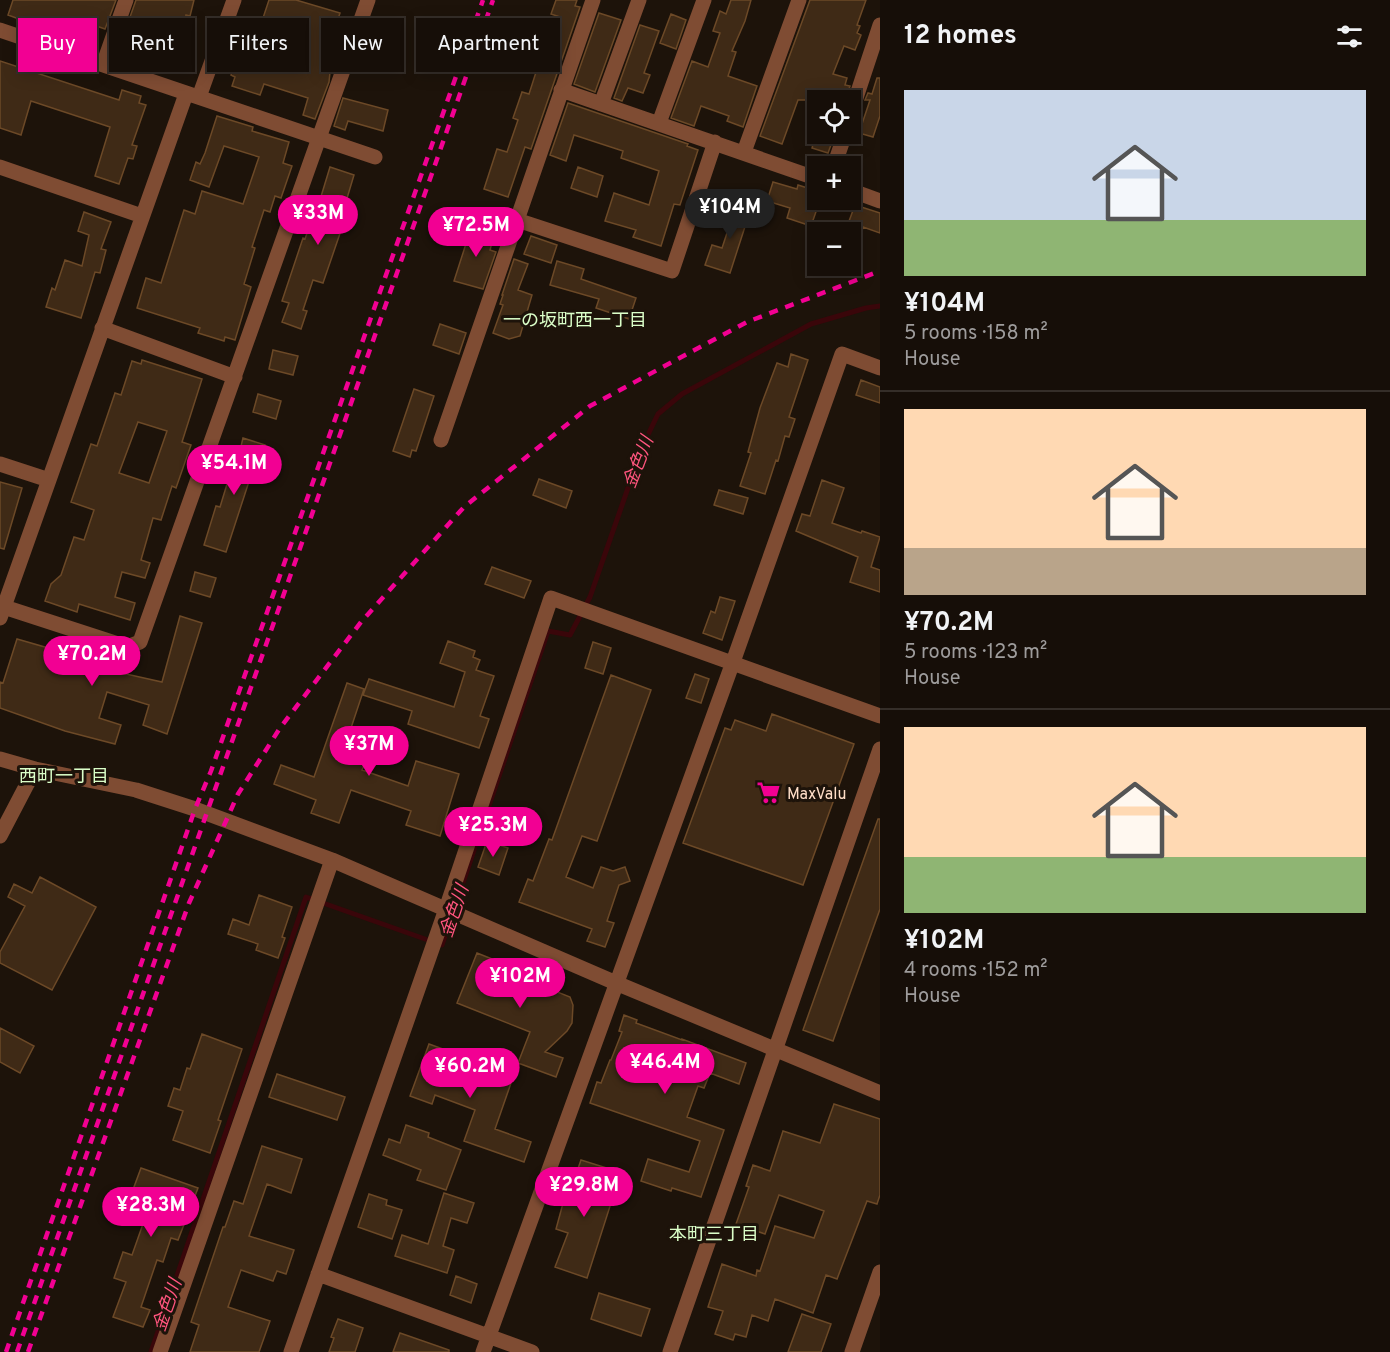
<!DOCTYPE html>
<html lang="en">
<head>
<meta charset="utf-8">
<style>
	:root { --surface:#160e08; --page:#231c16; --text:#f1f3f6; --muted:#9e9c9c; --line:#352e29; --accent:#f20093 }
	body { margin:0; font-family:Overpass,"Noto Sans JP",sans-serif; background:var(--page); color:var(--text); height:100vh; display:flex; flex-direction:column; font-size:22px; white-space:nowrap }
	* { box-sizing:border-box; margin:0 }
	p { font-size:20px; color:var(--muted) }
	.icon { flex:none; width:33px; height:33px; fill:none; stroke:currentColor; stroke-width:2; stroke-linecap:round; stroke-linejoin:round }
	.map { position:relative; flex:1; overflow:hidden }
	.side { display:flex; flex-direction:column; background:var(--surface); width:510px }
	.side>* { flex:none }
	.banner { position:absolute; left:18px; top:18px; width:570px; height:54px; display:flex; gap:12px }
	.fabs { position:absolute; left:807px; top:90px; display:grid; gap:12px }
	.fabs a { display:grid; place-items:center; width:54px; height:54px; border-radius:0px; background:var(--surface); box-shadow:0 3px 15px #0003,0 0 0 2px var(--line); font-size:30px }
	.price { position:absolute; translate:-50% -51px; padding:0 14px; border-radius:21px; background:var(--accent); color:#fff; font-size:20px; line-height:39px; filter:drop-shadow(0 2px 3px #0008) }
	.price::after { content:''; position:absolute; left:50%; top:36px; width:18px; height:14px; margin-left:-9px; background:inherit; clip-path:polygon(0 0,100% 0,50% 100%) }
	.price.active { background:#222; color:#fff }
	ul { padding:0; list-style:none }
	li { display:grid; align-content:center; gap:12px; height:318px; padding:0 24px }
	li+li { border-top:2px solid var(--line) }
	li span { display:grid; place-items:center; height:186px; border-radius:0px; color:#555 }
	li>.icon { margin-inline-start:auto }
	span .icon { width:108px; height:108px; fill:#fffc; stroke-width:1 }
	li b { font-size:26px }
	h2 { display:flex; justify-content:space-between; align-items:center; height:72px; padding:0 24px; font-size:26px }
	.chip { padding:0 21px; border-radius:0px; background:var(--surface); box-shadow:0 3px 15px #0003,0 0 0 2px var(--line); font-size:21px; line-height:54px }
	.chip.active { background:var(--accent); color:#fff }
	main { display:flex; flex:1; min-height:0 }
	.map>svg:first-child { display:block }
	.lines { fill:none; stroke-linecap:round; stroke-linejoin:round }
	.stream { stroke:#3a060a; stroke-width:5 }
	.building { fill:#3f2a16; stroke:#6c4927; stroke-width:1.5; fill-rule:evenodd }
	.minor { stroke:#7f4c33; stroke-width:15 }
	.rail { stroke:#f20093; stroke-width:4.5; stroke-dasharray:9 8; stroke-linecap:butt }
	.labels { text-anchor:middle; stroke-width:6; stroke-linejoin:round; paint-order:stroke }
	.poi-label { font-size:16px; fill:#ffdec7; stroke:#1d130a; text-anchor:start }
	.neighbourhood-label { font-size:18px; fill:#dbffc9; stroke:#1d130a }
	.water-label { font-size:18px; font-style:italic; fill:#ff557e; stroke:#1d130a }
</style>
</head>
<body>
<main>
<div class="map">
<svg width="880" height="1352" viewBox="0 0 880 1352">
	<rect width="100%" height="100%" fill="#1d130a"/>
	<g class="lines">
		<!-- stream -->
		<path class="stream" d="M151,1352L306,897L442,945L548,631L570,635L590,597L643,445L658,414L682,394L811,324L866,308L880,306"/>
	</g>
	<!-- building -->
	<path class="building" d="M13,0H116L105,29L88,23L86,30L44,17L41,27L8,15Z
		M136,0H194L190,16L186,15L175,53L128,41L129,36L124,34Z
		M269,0H296L340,13L321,70L330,72L329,82L315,119L303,115L308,98L264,84L260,95L232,86L235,77L231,75L237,57L249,60Z
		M556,0H577L575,6L580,7L531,149L525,147L508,197L484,189L497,149L507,152L518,120L513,118L522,92L529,94L538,66L535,65L541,49L546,51L560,17L551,14Z
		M731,0H751L745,21L732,51L736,52L728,76L757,86L743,127L727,121L729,116L701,106L694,126L671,118L692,61L708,67L720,33L713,31L720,11L726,14Z
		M810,0H866L857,25L860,26L857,33L861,35L855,50L844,46L833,74L847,78L845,85L850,86L845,100H798L782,144L760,136Z
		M599,13L621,20L595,92L574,84Z
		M671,14L686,20L676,49L660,43Z
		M640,25L659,31L644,73L650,75L643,93L628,88L622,101L614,98Z
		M0,61L119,100L122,90L141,96L139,103L146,105L132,145L137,146L133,159L128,158L119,184L95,176L110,127L31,101L21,135L0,128Z
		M877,78H880V116L873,137L859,133L870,100H865L868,93L872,94Z
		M343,98L388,110L383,131L348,121L345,130L334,126Z
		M568,103L688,144L687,146L698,150L680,205L674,204L661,246L633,237L636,230L605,221L614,193L649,205L659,171L621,158L623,151L574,135L566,161L550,155Z
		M217,116L253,127L252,131L289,142L283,163L292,166L281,198L275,196L270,212L264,210L252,247L255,248L244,284L251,287L235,340L225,337L224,341L198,333L200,328L137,308L146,278L161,283L184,210L195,214L202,191L243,204L259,157L224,146L209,187L190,180L196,162L200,164L205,153Z
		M816,134H835L828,153L812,148Z
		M330,167L354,175L342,215L346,216L323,283L313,280L303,310L307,311L301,329L282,322L289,303L282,301L303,238L305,239L314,213H316Z
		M578,167L603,176L597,197L571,188Z
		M773,182L797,189L798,185L817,191L813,204L818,206L811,226L787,218L790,208L767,201Z
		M738,200L752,205L730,273L705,265L712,245L722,248Z
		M855,205L880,213V233L863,227L860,238L850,234V232H845Z
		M84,212L111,222L101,249L106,250L100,273L95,272L81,318L46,307L52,288L55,290L65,260L82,266L89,235L78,231Z
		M472,225L495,231L490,250L496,252L483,289L454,281Z
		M531,236L557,245L551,263L524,254Z
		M514,259L528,264L518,290L532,295L520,336L509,339L493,333L503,305L500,304L503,295H502Z
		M557,261L584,269L581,279L636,298L629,319L596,308L599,299L550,285Z
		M440,324L466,333L459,354L433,345Z
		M273,350L298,356L293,375L269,369Z
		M791,354L808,360L789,417L795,419L789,437L785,436L778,461L776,460L765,494L740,486L751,453L748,452L760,408L777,363L788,367Z
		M142,360L202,379L182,442L191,445L176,488L172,486L161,520L153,518L141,560L150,563L145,578L122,572L115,597L135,603L130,620L79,604L77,612L45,601L51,584L61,575L74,537L84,540L94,510L71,502L91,444L97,446L115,393L121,395L132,361L141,364ZM138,422L167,431L149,483L119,473Z
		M861,380L880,387V403L856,395Z
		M414,389L434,396L416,451L412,450L410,457L393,451Z
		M258,394L281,401L276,419L253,412Z
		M243,438L265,445L260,464L255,463L226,552L204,545L216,506L220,507L235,458L238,459Z
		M539,479L572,491L566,508L533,495Z
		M822,480L844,488L832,523L861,533L862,531L880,537L871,567L880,570V592L850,582L858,557L796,531L802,514L810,516Z
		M0,482L22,488L4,549L0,548Z
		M719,490L748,498L743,514L714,505Z
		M492,567L531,581L524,598L485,584Z
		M195,572L216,578L210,597L190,591Z
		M720,597L735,601L722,640L703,633L711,611L715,613Z
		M180,616L202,623L167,734L143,725L149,705L107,692L99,718L121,725L115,744L65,731L0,708V682L3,683L17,639L83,658L85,652L117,662L115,668L127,671L126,674L162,682Z
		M448,641L475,651L473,657L480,660L476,670L494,676L480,716L489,719L479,748L408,724L412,711L363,695L369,679L454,707L465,672L440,663Z
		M593,642L611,648L603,674L585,668Z
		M695,674L709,679L701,703L686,698Z
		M611,675L651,690L597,841L582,836L566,877L593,888L601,867L613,871L625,867L630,881L619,885L607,921L614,923L605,947L587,941L592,929L519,902L528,879L533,881L549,839L552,840Z
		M347,683L364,689L349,734L373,743L362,770L408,786L416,761L459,774L440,836L406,825L411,811L351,790L339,823L311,813L316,800L274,784L281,765L314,777Z
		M772,714L854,744L803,885L683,843L725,728L731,730L735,720L766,731Z
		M878,819H880V909L833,1041L803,1030Z
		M487,841L508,848L499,875L478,867Z
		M40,877L96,907L52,990L0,963V952L25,906L8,897L14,884L32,893Z
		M259,895L292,907L282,937L285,938L278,958L256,950L258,944L228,934L233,919L249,925Z
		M477,953L507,965L505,971L570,997L573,1005L572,1023L567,1031L545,1052L563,1058L556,1077L518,1063L530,1032L457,1003Z
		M624,1015L637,1020L636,1023L682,1040V1039L746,1063L739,1084L710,1073L704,1088L698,1086L687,1117L724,1130L701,1197L672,1188L671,1191L641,1181L648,1159L689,1172L700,1141L590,1103L597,1082L601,1083L610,1060H611L622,1032L619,1031Z
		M0,1028L34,1046L20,1073L0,1062Z
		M202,1034L242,1049L218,1120L221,1121L210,1153L173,1140L183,1111L168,1106L174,1088L180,1090L187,1068L190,1069Z
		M429,1044L451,1052L449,1056L475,1065L473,1070L511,1083L495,1129L531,1142L524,1162L464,1141L475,1110L435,1095L432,1104L410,1096Z
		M277,1074L345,1097L337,1120L269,1097Z
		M834,1104L880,1119V1195L877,1204L867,1201L837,1279L826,1275L813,1313L775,1299L768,1321L752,1315L746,1337L735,1334L733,1340L715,1334L723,1311L708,1307L722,1264L756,1276L757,1270L760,1271L775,1226L814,1238L824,1211L779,1195L765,1234L736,1224L749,1187L746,1186L753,1165L770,1171L783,1131L820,1143Z
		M406,1125L429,1133L428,1137L461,1150L446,1190L417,1180L421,1170L383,1155L389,1139L400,1143Z
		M262,1146L302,1159L291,1193L267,1184L249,1236L294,1250L286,1274L277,1271L273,1281L241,1270L228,1307L270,1321L259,1352H190L199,1325L191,1322L223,1227H225L234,1201L243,1204Z
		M581,1160L613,1170L603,1196L612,1200L587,1278L555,1267L568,1233L556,1229L568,1185L572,1186Z
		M141,1168L198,1188L178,1240L171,1238L163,1262L157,1260L141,1307L150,1310L143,1327L113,1317L126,1282L114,1278L123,1252L132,1255L144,1221L129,1216L138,1189L134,1187Z
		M444,1193L474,1203L467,1223L451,1218L443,1246L454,1250L447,1273L395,1256L402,1235L428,1244Z
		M369,1194L387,1200L386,1205L402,1210L392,1239L358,1227Z
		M456,1276L477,1284L471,1303L450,1295Z
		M599,1293L650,1309L641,1336L591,1319Z
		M802,1314L831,1324L821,1352H788Z
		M338,1319L363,1328L355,1352H329L334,1338L331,1337Z
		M400,1333L449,1350V1352H393Z"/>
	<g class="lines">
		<!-- minor -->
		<path class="minor" d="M0,30L375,157
			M103,65L126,0
			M561,90L818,179
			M199,97L234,0
			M601,104L639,0
			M850,116L880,25
			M659,123L704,0
			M744,152L799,0
			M834,166L845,134
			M0,167L142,216
			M850,190L880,201
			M517,220L672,271L715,142
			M102,328L235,377
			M441,440L593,0
			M0,464L49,480
			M4,607L127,647L140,642L368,0
			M0,618L186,94
			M0,759L35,769L136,790L195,809L332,860L616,983L880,1093
			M0,836L35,769
			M318,1274L532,1352
			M160,1352L332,860
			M291,1352L446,909L551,598L880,716
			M483,1352L733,662L842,354L880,368
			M670,1352L880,749
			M852,1352L880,1272"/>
		<!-- rail -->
		<path class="rail" d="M6,1352L195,809L211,771L483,0
			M17,1352L493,0
			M28,1352L189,903L226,821L238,794L280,728L361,622L464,507L590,406L747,322L880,271"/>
	</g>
	<!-- icons -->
	<defs>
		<symbol id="supermarket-bare" viewBox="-9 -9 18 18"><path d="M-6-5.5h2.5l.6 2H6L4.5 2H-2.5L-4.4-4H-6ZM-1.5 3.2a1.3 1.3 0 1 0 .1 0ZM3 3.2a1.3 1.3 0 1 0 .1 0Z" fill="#f20093" stroke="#1d130a" stroke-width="2.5" paint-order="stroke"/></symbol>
	</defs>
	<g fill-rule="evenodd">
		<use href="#supermarket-bare" x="752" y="776" width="33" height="33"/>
	</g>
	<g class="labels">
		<!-- poi labels -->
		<g class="poi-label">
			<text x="787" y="799">MaxValu</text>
		</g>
		<!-- neighbourhood labels -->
		<g class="neighbourhood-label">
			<text x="575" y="326">一の坂町西一丁目</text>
			<text x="64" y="782">西町一丁目</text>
			<text x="714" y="1240">本町三丁目</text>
		</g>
		<!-- water labels -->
		<g class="water-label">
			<text transform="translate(638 462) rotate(-69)" y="6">金色川</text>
			<text transform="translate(454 911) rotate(-71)" y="6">金色川</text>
			<text transform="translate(167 1305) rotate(-71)" y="6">金色川</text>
		</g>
	</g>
</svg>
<div class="fabs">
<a><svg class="icon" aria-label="locate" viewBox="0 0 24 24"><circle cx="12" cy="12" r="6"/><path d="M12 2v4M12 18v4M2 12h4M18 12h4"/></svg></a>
<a>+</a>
<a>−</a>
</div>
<b class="price active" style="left:730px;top:240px">¥104M</b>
<b class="price" style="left:318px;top:246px">¥33M</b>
<b class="price" style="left:476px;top:258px">¥72.5M</b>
<b class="price" style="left:234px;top:496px">¥54.1M</b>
<b class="price" style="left:92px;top:687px">¥70.2M</b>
<b class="price" style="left:369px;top:777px">¥37M</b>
<b class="price" style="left:493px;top:858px">¥25.3M</b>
<b class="price" style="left:520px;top:1009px">¥102M</b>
<b class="price" style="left:665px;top:1095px">¥46.4M</b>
<b class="price" style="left:470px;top:1099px">¥60.2M</b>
<b class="price" style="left:584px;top:1218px">¥29.8M</b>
<b class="price" style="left:151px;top:1238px">¥28.3M</b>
<div class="banner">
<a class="chip active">Buy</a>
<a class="chip">Rent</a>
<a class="chip">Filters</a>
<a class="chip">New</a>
<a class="chip">Apartment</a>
</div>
</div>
<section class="side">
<h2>12 homes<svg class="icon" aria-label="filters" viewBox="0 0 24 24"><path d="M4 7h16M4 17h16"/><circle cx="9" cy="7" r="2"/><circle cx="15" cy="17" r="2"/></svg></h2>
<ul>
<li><span style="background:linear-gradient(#c9d6e8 70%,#8fb573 0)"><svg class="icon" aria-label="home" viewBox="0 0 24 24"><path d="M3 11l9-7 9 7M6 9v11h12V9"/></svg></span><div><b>¥104M</b><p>5 rooms · 158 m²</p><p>House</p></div></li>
<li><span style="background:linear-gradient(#ffd9b3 75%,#b9a48a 0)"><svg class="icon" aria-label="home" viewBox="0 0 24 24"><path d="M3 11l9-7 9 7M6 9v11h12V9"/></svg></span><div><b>¥70.2M</b><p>5 rooms · 123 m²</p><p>House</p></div></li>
<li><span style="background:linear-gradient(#ffd9b3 70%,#8fb573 0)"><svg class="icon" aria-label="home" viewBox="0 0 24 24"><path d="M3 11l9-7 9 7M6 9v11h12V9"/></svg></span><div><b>¥102M</b><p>4 rooms · 152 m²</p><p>House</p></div></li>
</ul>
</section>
</main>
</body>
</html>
